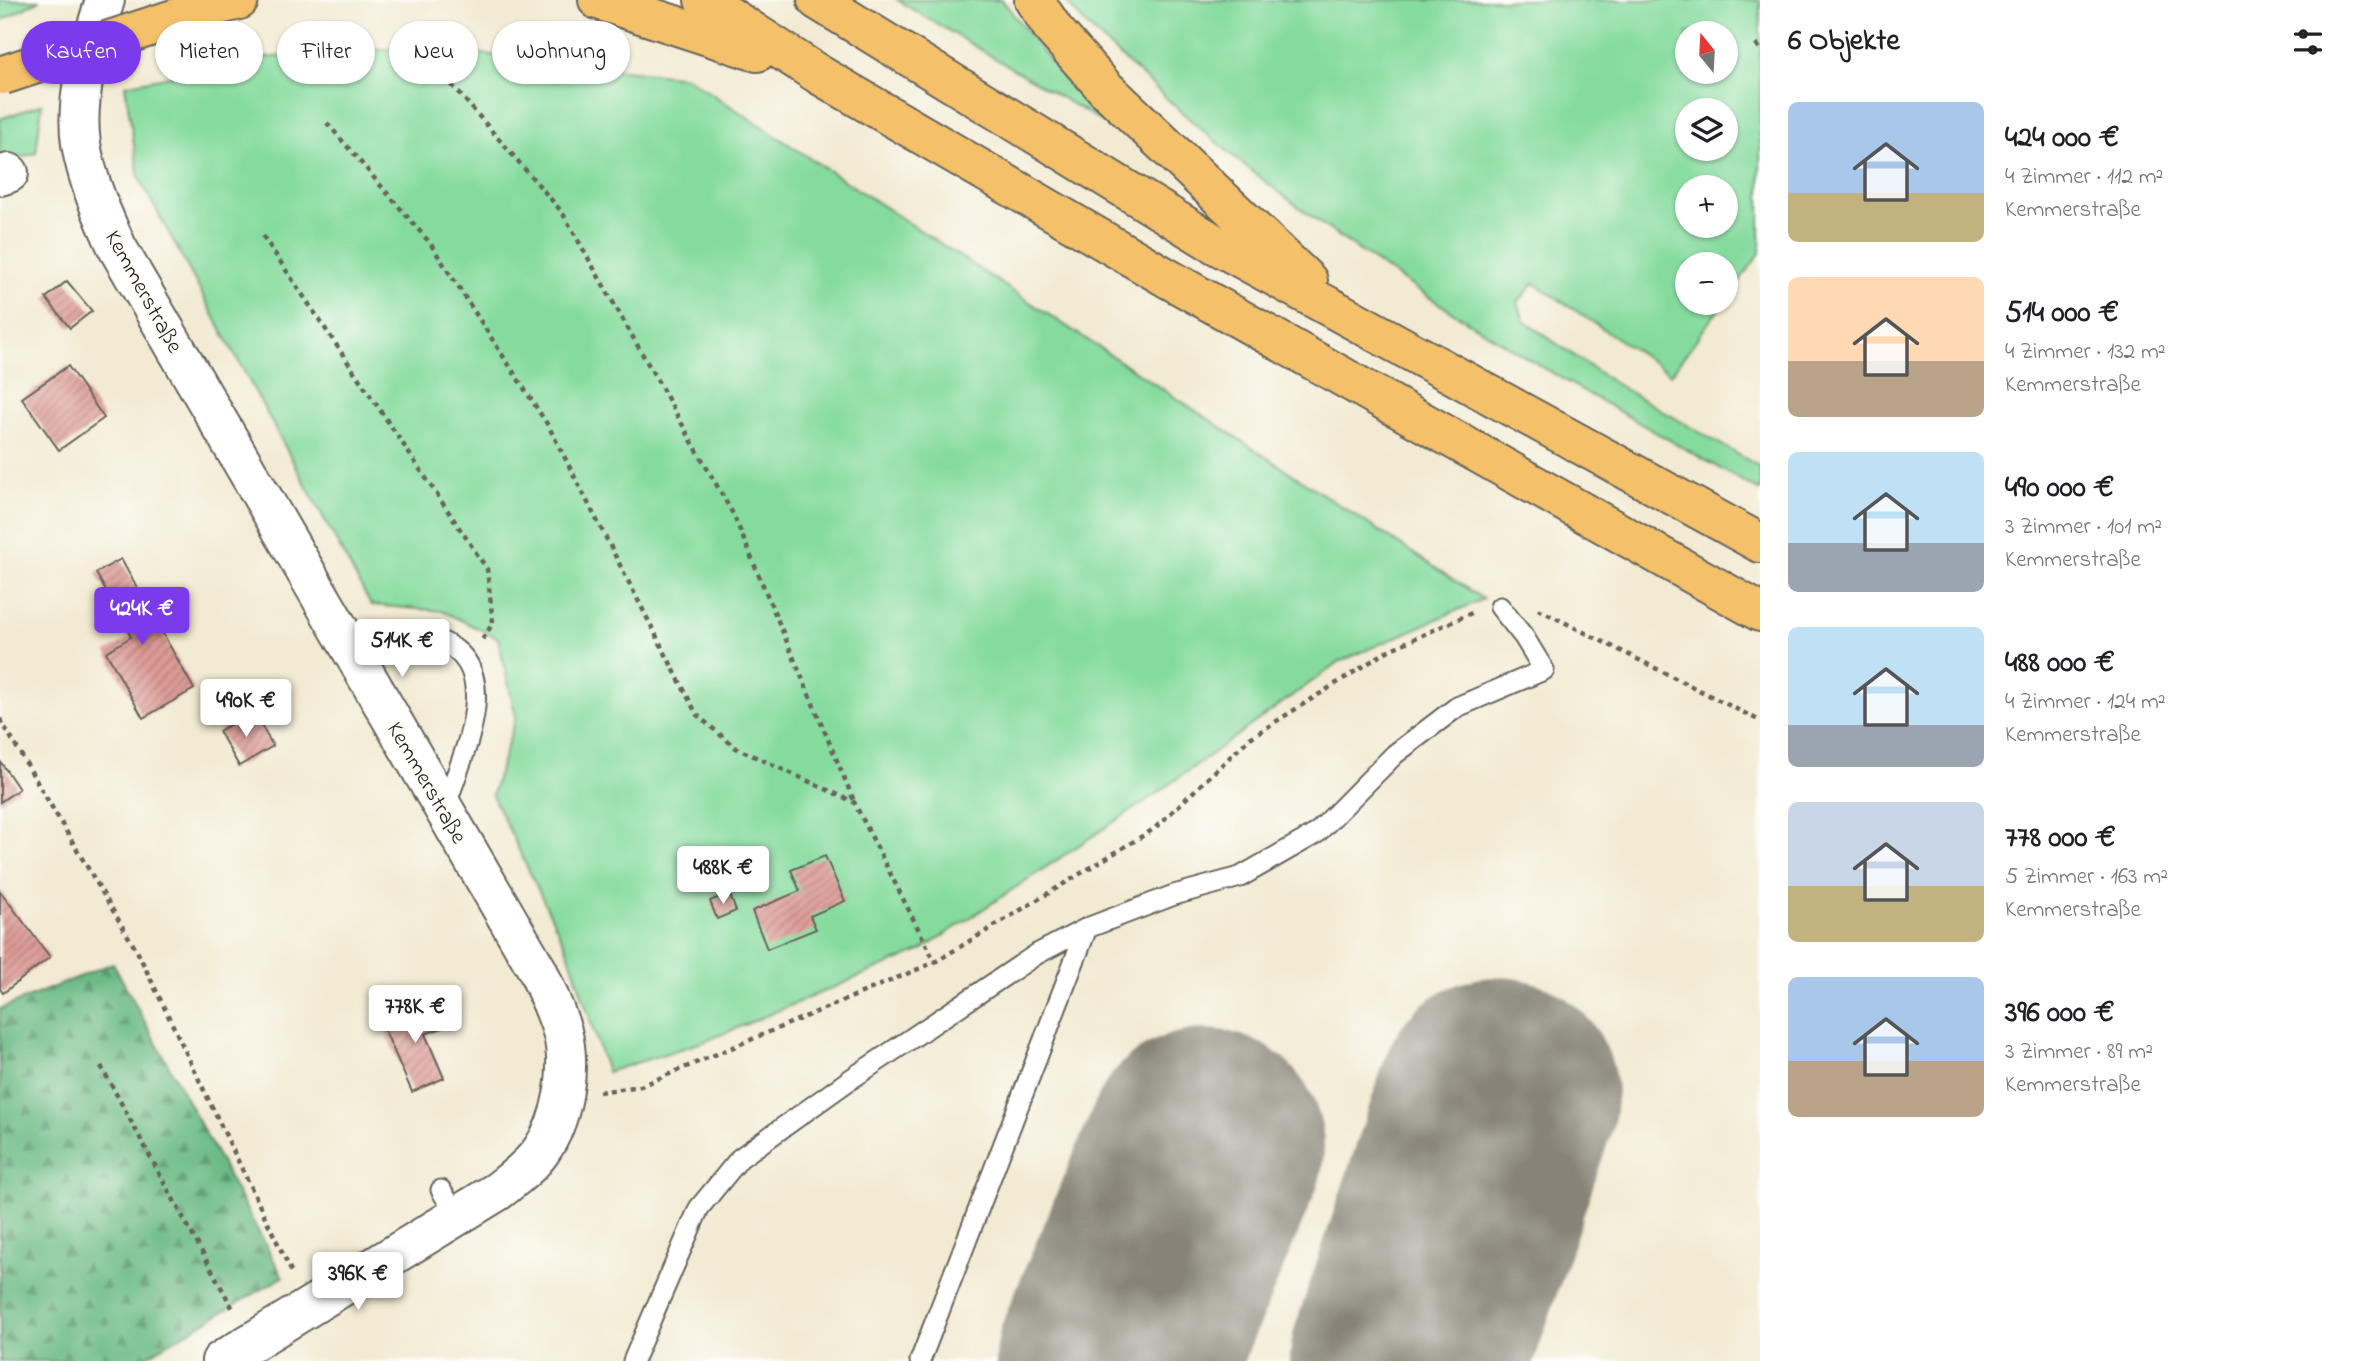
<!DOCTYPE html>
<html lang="de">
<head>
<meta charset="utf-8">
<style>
	:root { --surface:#fff; --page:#f6f6f6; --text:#202124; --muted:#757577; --accent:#7c3aed }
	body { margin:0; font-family:"Indie Flower",sans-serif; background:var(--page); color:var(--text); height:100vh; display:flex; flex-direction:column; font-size:26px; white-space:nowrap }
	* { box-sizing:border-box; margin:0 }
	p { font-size:23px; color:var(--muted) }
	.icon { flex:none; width:38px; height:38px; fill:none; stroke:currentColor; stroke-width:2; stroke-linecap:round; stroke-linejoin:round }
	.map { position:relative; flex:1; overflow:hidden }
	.side { display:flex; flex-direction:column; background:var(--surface); width:595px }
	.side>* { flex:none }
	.top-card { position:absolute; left:21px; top:21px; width:665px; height:63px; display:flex; gap:14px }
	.needle { width:46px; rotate:342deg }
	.fabs { position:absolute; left:1675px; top:21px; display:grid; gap:14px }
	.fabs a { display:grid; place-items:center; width:63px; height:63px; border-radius:50%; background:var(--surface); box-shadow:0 2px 5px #0004; font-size:35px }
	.price { position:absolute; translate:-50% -60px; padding:0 16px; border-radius:7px; background:#fff; color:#222; font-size:23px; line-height:46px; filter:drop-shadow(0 2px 4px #0008) }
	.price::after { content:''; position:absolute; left:50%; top:42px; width:21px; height:16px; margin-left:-10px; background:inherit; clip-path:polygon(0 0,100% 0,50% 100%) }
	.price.selected { background:var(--accent); color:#fff }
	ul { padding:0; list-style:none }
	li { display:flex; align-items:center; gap:21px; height:175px; padding:0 28px }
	li span { display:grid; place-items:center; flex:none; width:196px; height:140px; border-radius:10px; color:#555 }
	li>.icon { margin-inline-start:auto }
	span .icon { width:84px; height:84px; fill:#fffc; stroke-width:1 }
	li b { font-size:30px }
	h2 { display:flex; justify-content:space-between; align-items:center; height:84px; padding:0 28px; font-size:30px }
	.pill { padding:0 24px; border-radius:32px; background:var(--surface); box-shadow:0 2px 5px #0004; font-size:24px; line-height:63px }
	.pill.selected { background:var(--accent); color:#fff }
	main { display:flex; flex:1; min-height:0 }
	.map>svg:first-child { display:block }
	.green { fill:#85db9e; stroke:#507c5d; stroke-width:2; fill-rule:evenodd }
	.forest { fill:url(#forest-firs); stroke:#446c50; stroke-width:2 }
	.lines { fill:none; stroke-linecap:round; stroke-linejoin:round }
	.runway { stroke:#878377; stroke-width:238 }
	.building { fill:url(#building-hatch) }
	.lane-casing { stroke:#67645c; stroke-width:23 }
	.street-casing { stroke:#67645c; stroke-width:42 }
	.highway-casing { stroke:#67645c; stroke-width:42 }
	.path { stroke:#67645c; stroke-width:4.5; stroke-dasharray:5 5; stroke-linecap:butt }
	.lane { stroke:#fff; stroke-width:19 }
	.street { stroke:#fff; stroke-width:38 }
	.highway { stroke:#f4c16b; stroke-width:38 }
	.highway-bridge-casing { stroke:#67645c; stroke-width:42; stroke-linecap:butt }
	.highway-bridge { stroke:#f4c16b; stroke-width:38 }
	.labels { text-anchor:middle; stroke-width:5; stroke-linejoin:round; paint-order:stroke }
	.street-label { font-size:23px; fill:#1c1c1c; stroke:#fdfcf7 }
</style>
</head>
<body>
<main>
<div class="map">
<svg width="1760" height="1361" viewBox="0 0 1760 1361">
	<defs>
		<pattern id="forest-firs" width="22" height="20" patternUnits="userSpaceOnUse" patternTransform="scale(1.75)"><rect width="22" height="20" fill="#6cbb85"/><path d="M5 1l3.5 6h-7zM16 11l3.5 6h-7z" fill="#58976c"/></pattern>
		<pattern id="building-hatch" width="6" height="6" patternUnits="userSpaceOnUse" patternTransform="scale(1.75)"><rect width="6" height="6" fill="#dd9b96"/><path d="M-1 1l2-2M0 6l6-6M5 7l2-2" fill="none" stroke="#b27e7a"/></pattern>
	</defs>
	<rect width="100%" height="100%" fill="#fdfcf7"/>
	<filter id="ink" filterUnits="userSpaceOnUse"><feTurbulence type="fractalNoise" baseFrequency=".0143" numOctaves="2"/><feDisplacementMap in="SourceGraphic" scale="14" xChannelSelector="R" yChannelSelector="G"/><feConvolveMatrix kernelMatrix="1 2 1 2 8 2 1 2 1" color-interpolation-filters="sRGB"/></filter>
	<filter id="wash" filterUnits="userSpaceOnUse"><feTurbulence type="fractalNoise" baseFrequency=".00686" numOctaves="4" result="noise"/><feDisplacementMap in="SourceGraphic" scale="28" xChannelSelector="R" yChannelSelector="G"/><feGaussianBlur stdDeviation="1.57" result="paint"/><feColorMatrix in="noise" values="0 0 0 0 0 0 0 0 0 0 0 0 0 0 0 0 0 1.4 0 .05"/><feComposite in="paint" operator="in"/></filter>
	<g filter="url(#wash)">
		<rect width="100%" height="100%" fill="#f2ead2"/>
		<!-- green -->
		<path class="green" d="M0,0H40L0,21Z
			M897,0H1002L1070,86L1109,126Z
			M1066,0H1760V253L1726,300V264H1687V303H1723L1671,374L1534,283L1518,302L1524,321L1611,381L1760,467V491C1547,371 1328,252 1149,82C1126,60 1082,26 1066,0ZM1687,33H1726V72H1687ZM1687,110H1726V149H1687ZM1726,187V226H1687V187Z
			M419,47L686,77L1483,599L1339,662L1156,794L920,951L706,1041L607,1072L568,951L492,795L516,717L498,638L442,611L371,605L139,178L125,85L259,58Z
			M42,104L36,153L0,164V119Z"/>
		<!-- forest -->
		<path class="forest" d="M113,963L283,1277L138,1361H0V1009Z"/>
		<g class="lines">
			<!-- runway -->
			<path class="runway" d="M1115,1361L1205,1148
				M1409,1361L1498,1096"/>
		</g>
		<g id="blocks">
			<!-- building -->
			<path class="building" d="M67,281L92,311L70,328L46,298Z
				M68,366L104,418L59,450L22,398Z
				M121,559L194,689L143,718L106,652L131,637L96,573Z
				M253,711L273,746L239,766L219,731Z
				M0,761L19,789L0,802Z
				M825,856L845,901L810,916L816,929L767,949L752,911L800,891L791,870Z
				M0,891L50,957L3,993L0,989Z
				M729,893L736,911L717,919L710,901Z
				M430,1001L442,1028L425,1034L444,1078L412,1092L381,1022Z"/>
		</g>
	</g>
	<g filter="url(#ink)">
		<use href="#blocks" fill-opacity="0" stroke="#67645c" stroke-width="2"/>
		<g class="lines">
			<defs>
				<path id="lane" d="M346,641C376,632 404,628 435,639C510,665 461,756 445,808
					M441,1190L457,1216
					M633,1361L699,1208L740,1158L848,1081L1037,954L1087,928L1174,895L1240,877L1317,833L1395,754L1457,707L1544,670L1524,637L1500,607
					M920,1361L1087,928"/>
				<path id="street" d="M105,0C91,45 74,96 81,144C87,180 102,214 117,247L538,971C546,990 556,1011 562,1031C572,1068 563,1120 541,1151C530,1167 513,1179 498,1191L221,1361
					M0,176L9,173"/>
				<path id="highway" d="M598,0L757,52
					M704,0L818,74L1169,279L1760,612
					M817,0L1215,244L1760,543
					M1034,0L1054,30L1105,88L1308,281
					M204,9L239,0"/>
			</defs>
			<!-- lane casing -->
			<use href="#lane" class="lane-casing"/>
			<!-- street casing -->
			<use href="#street" class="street-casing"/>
			<!-- highway casing -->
			<use href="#highway" class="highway-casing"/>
			<!-- path -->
			<path class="path" d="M1756,44L1760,50
				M419,47L562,212L733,514L854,801
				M327,123L430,243L549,427L697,715L736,748L854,802L935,962
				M263,236L487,569L493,623L482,640
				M1538,609L1760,721
				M0,719L138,953L293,1275
				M101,1066L234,1311
				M599,1092L641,1086L935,962L1154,829L1250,738L1389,650L1476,611"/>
			<!-- lane -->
			<use href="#lane" class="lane"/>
			<!-- street -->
			<use href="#street" class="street"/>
			<!-- highway -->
			<use href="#highway" class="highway"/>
			<defs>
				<path id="highway-bridge" d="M3,75L204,9"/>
			</defs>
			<!-- highway-bridge casing -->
			<use href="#highway-bridge" class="highway-bridge-casing"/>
			<!-- highway-bridge -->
			<use href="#highway-bridge" class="highway-bridge"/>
		</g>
	</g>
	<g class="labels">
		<!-- street labels -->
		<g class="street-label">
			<text transform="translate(145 291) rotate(61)" y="8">Kemmerstraße</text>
			<text transform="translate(428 782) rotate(60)" y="8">Kemmerstraße</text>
		</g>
	</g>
</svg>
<div class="fabs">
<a><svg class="needle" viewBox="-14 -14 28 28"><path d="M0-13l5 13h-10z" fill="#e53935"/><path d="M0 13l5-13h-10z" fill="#757577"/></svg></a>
<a><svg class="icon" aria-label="layers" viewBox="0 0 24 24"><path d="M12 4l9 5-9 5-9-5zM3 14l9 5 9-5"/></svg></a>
<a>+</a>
<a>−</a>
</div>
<b class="price selected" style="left:142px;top:647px">424K €</b>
<b class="price" style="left:402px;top:679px">514K €</b>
<b class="price" style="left:246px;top:739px">490K €</b>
<b class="price" style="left:723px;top:906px">488K €</b>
<b class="price" style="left:415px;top:1045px">778K €</b>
<b class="price" style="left:358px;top:1312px">396K €</b>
<div class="top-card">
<a class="pill selected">Kaufen</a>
<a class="pill">Mieten</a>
<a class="pill">Filter</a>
<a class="pill">Neu</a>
<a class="pill">Wohnung</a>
</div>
</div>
<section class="side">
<h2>6 Objekte<svg class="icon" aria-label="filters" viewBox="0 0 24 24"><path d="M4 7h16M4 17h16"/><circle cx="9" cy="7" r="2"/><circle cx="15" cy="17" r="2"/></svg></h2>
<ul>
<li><span style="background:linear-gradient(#a9c7e8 65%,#c2b280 0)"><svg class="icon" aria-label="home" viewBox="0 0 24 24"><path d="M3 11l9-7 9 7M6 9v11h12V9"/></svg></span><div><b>424 000 €</b><p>4 Zimmer · 112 m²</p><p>Kemmerstraße</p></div></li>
<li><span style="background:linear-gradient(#ffd9b3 60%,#b9a48a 0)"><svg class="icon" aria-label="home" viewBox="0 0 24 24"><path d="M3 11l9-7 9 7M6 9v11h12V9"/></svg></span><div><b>514 000 €</b><p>4 Zimmer · 132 m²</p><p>Kemmerstraße</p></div></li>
<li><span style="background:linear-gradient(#bfe0f5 65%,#9aa5b1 0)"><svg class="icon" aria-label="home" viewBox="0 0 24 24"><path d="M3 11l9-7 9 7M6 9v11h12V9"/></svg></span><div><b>490 000 €</b><p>3 Zimmer · 101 m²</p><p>Kemmerstraße</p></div></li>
<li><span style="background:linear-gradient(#bfe0f5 70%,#9aa5b1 0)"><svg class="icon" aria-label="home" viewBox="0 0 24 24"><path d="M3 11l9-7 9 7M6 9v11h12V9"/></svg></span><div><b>488 000 €</b><p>4 Zimmer · 124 m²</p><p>Kemmerstraße</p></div></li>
<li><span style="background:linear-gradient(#c9d6e8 60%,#c2b280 0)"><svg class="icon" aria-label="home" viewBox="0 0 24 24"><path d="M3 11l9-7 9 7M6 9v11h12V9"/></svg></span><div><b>778 000 €</b><p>5 Zimmer · 163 m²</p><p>Kemmerstraße</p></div></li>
<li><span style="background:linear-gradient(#a9c7e8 60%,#b9a48a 0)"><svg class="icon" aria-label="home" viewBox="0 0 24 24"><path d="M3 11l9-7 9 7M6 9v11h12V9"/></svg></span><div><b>396 000 €</b><p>3 Zimmer · 89 m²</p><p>Kemmerstraße</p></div></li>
</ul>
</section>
</main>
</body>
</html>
